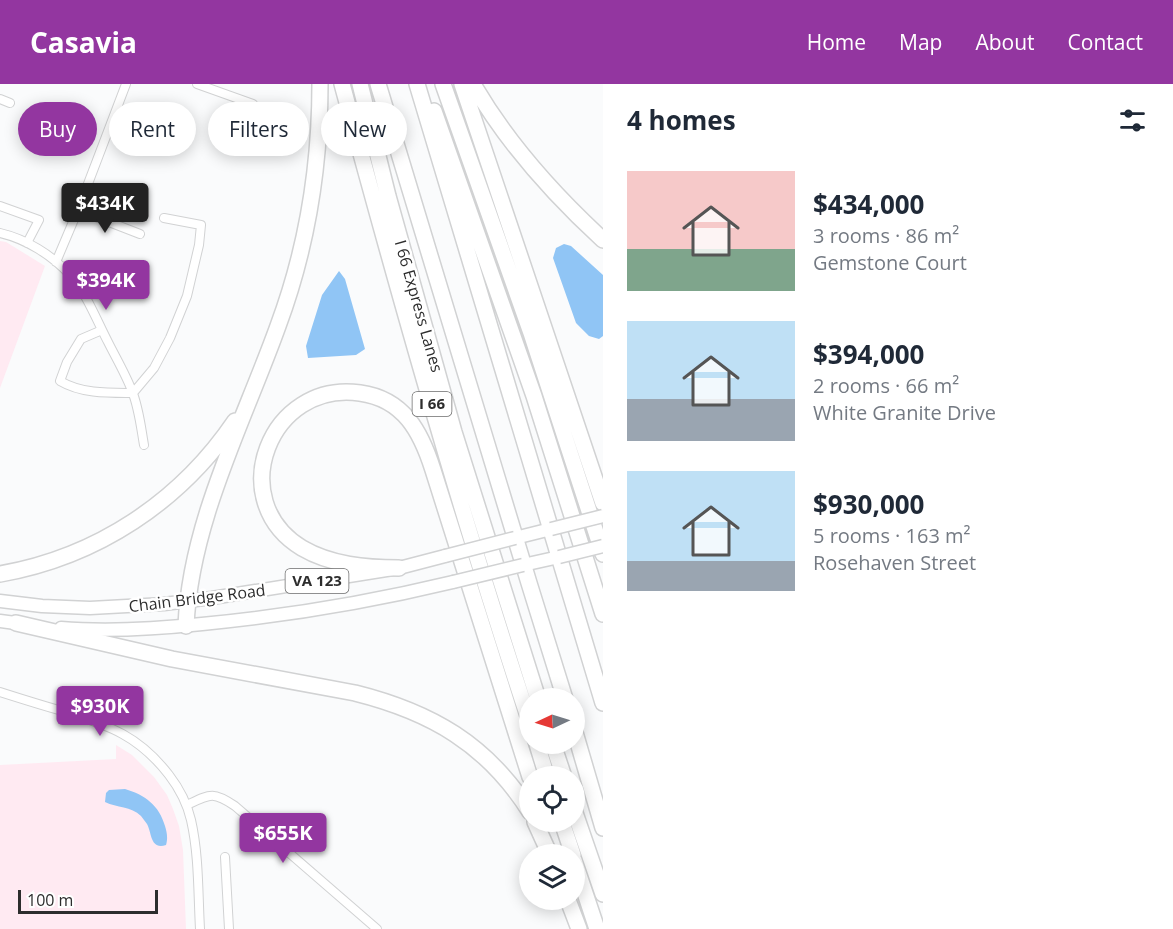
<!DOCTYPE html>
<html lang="en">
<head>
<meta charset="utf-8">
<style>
	:root { --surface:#fff; --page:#f2f2f3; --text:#1f2937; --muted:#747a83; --accent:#9336a0 }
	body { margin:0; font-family:"Open Sans",sans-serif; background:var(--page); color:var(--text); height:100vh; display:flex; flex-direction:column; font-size:22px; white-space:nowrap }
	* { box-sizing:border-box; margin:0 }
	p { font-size:20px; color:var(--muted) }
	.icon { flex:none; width:33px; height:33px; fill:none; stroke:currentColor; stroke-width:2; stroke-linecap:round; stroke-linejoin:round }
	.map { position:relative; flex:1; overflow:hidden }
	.details { display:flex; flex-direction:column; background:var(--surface); width:570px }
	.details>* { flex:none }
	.hud { position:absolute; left:18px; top:18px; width:495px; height:54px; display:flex; gap:12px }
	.needle { width:39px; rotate:266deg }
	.buttons { position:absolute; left:519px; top:604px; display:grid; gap:12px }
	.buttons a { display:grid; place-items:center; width:66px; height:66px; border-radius:50%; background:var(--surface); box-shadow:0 3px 15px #0003; font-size:30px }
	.scale { position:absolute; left:18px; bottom:15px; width:140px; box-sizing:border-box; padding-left:6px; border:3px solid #2d2d2d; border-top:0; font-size:16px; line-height:21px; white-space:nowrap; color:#2d2d2d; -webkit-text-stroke:4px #fff; paint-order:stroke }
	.price { position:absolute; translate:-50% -51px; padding:0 14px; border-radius:6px; background:var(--accent); color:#fff; font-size:20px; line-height:39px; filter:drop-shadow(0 2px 3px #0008) }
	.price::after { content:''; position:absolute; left:50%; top:36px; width:18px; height:14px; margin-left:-9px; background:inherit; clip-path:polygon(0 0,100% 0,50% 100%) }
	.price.active { background:#222; color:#fff }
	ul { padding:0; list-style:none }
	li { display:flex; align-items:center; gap:18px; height:150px; padding:0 24px }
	li span { display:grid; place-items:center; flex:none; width:168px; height:120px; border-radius:0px; color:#555 }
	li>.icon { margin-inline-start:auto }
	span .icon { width:72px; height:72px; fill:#fffc; stroke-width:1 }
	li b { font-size:26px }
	h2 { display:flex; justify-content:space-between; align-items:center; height:72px; padding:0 24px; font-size:26px }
	.tag { padding:0 21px; border-radius:27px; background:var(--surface); box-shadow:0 3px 15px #0003; font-size:21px; line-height:54px }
	.tag.active { background:var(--accent); color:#fff }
	header { display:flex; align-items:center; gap:36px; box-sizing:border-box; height:84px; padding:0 30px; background:var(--accent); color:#fff }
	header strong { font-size:28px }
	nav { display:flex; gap:33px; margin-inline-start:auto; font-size:21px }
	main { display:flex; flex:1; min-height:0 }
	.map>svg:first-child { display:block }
	.commercial { fill:#ffeaf2 }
	.water { fill:#90c5f5 }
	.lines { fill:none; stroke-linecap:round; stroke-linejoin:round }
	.minor-casing { stroke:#d1d2d3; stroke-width:10 }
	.primary-casing { stroke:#d1d2d3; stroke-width:15 }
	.motorway-casing { stroke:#d1d2d3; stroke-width:18 }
	.minor { stroke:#fff; stroke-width:8 }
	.primary { stroke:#fff; stroke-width:12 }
	.motorway { stroke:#fff; stroke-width:15 }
	.primary-bridge-casing { stroke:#d1d2d3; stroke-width:15; stroke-linecap:butt }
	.primary-bridge { stroke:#fff; stroke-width:12 }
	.labels { text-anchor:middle; stroke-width:5; stroke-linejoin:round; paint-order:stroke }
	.shield { fill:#fff; stroke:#6c6c6c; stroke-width:1.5 }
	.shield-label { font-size:15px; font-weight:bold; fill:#2d2d2d }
	.street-label { font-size:16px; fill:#2d2d2d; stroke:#fff }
</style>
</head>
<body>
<header>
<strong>Casavia</strong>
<nav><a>Home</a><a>Map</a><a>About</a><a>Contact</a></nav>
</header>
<main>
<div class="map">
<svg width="603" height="845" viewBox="0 0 603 845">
	<rect width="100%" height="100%" fill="#fafbfc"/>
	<!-- commercial -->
	<path class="commercial" d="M0,157L6,158L45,182L0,304Z
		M116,661L132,671L154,693L167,711L173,725L179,742L183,766L186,845H0V681L116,675Z"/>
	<!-- water -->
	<path class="water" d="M564,160L571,162L603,191V252L599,255L589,252L576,239L553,174L556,164Z
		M339,187L345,195L365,265L356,271L308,274L306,262L322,211Z
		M125,705C145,711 159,721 165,742C167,749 168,754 166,761C150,766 152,749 147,740C145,737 143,735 141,732C131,722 117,724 105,718L106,709L109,706Z"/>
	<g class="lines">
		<defs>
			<path id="minor" d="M197,0L253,20
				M0,15L10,19
				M0,122L39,136L27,159
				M78,126L140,150
				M0,149C26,155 52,171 70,191C86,208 97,237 108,258C116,274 126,291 132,307C139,324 141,344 144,361
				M56,178L78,126L126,0
				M102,246L81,255L67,278L60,297C82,310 109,309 133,309L154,284L170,254L187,212L199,161L201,141L164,134
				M0,608C22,615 44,622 66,628C110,642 139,652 169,691C179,704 187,719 191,736C199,771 198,809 200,845
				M187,721C210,710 213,707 235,722L377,845
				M225,773L229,845"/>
			<path id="primary" d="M515,454L551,445
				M523,481L559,473
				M0,517L42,522L90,524L164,520L212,514L399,484L445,472
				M0,537L23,540
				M61,544C108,548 155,545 202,540C286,532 370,518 453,498"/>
			<path id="motorway" d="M342,0C400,214 460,428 530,639
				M360,0L388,112L454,348L538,615
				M378,0L529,499L565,615
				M417,0L603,619
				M443,0L531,249L603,470
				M462,0L603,419
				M473,0C507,59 553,110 603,156
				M434,27L534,312L603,530
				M399,484C366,484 331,481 302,464C223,416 270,296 360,309C404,315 421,348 433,386L530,693
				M0,490C97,473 180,418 235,337
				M16,539L172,575L355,609C431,628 487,660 530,728
				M186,542C190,439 244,337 278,242C307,164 320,83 320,0
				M574,645L603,744
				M537,660L547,693
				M553,660L564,693
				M574,726L603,810
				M535,738L550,771
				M562,738L573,771
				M574,776L597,845
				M568,816L579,845"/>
		</defs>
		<!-- minor casing -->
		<use href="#minor" class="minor-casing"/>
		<!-- primary casing -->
		<use href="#primary" class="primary-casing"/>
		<!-- motorway casing -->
		<use href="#motorway" class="motorway-casing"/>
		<!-- minor -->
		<use href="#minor" class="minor"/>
		<!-- primary -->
		<use href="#primary" class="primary"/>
		<!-- motorway -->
		<use href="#motorway" class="motorway"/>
		<defs>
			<path id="primary-bridge" d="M551,445L603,432
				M445,472L515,454
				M559,473L603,462
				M453,498L523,481"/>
		</defs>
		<!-- primary-bridge casing -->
		<use href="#primary-bridge" class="primary-bridge-casing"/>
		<!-- primary-bridge -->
		<use href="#primary-bridge" class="primary-bridge"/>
	</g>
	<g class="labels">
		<!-- shield labels -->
		<g class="shield">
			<rect x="412.5" y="308" width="39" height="24" rx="4.5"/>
			<rect x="285.5" y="485" width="63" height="24" rx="4.5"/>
		</g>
		<g class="shield-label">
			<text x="432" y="325">I 66</text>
			<text x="317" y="502">VA 123</text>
		</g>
		<!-- street labels -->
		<g class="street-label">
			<text transform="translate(419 222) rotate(74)" y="6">I 66 Express Lanes</text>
			<text transform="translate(197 514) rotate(-7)" y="6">Chain Bridge Road</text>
		</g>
	</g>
</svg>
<div class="buttons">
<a><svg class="needle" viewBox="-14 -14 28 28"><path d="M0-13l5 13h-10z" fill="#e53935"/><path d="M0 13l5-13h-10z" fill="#747a83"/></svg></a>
<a><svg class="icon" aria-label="locate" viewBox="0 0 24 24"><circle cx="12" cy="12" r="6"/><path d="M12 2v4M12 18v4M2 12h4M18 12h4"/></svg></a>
<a><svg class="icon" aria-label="layers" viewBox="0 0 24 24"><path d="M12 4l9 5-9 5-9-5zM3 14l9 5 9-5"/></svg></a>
</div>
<div class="scale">100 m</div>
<b class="price active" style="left:105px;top:150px">$434K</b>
<b class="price" style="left:106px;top:227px">$394K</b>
<b class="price" style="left:100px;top:653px">$930K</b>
<b class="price" style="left:283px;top:780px">$655K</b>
<div class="hud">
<a class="tag active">Buy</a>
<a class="tag">Rent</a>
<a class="tag">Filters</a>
<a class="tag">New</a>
</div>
</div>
<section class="details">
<h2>4 homes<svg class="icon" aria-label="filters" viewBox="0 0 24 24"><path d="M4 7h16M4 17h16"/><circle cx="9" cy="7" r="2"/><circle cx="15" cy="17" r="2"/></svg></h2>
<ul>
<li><span style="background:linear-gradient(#f6c9c9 65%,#7fa58c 0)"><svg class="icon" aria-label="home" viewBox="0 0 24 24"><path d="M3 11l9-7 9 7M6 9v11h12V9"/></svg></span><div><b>$434,000</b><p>3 rooms · 86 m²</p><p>Gemstone Court</p></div></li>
<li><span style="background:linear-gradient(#bfe0f5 65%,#9aa5b1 0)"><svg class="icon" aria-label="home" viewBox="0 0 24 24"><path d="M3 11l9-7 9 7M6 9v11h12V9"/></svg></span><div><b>$394,000</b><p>2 rooms · 66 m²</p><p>White Granite Drive</p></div></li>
<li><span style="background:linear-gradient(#bfe0f5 75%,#9aa5b1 0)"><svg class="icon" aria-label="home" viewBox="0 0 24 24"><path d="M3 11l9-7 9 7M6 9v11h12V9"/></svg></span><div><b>$930,000</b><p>5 rooms · 163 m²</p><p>Rosehaven Street</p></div></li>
</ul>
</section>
</main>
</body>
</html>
